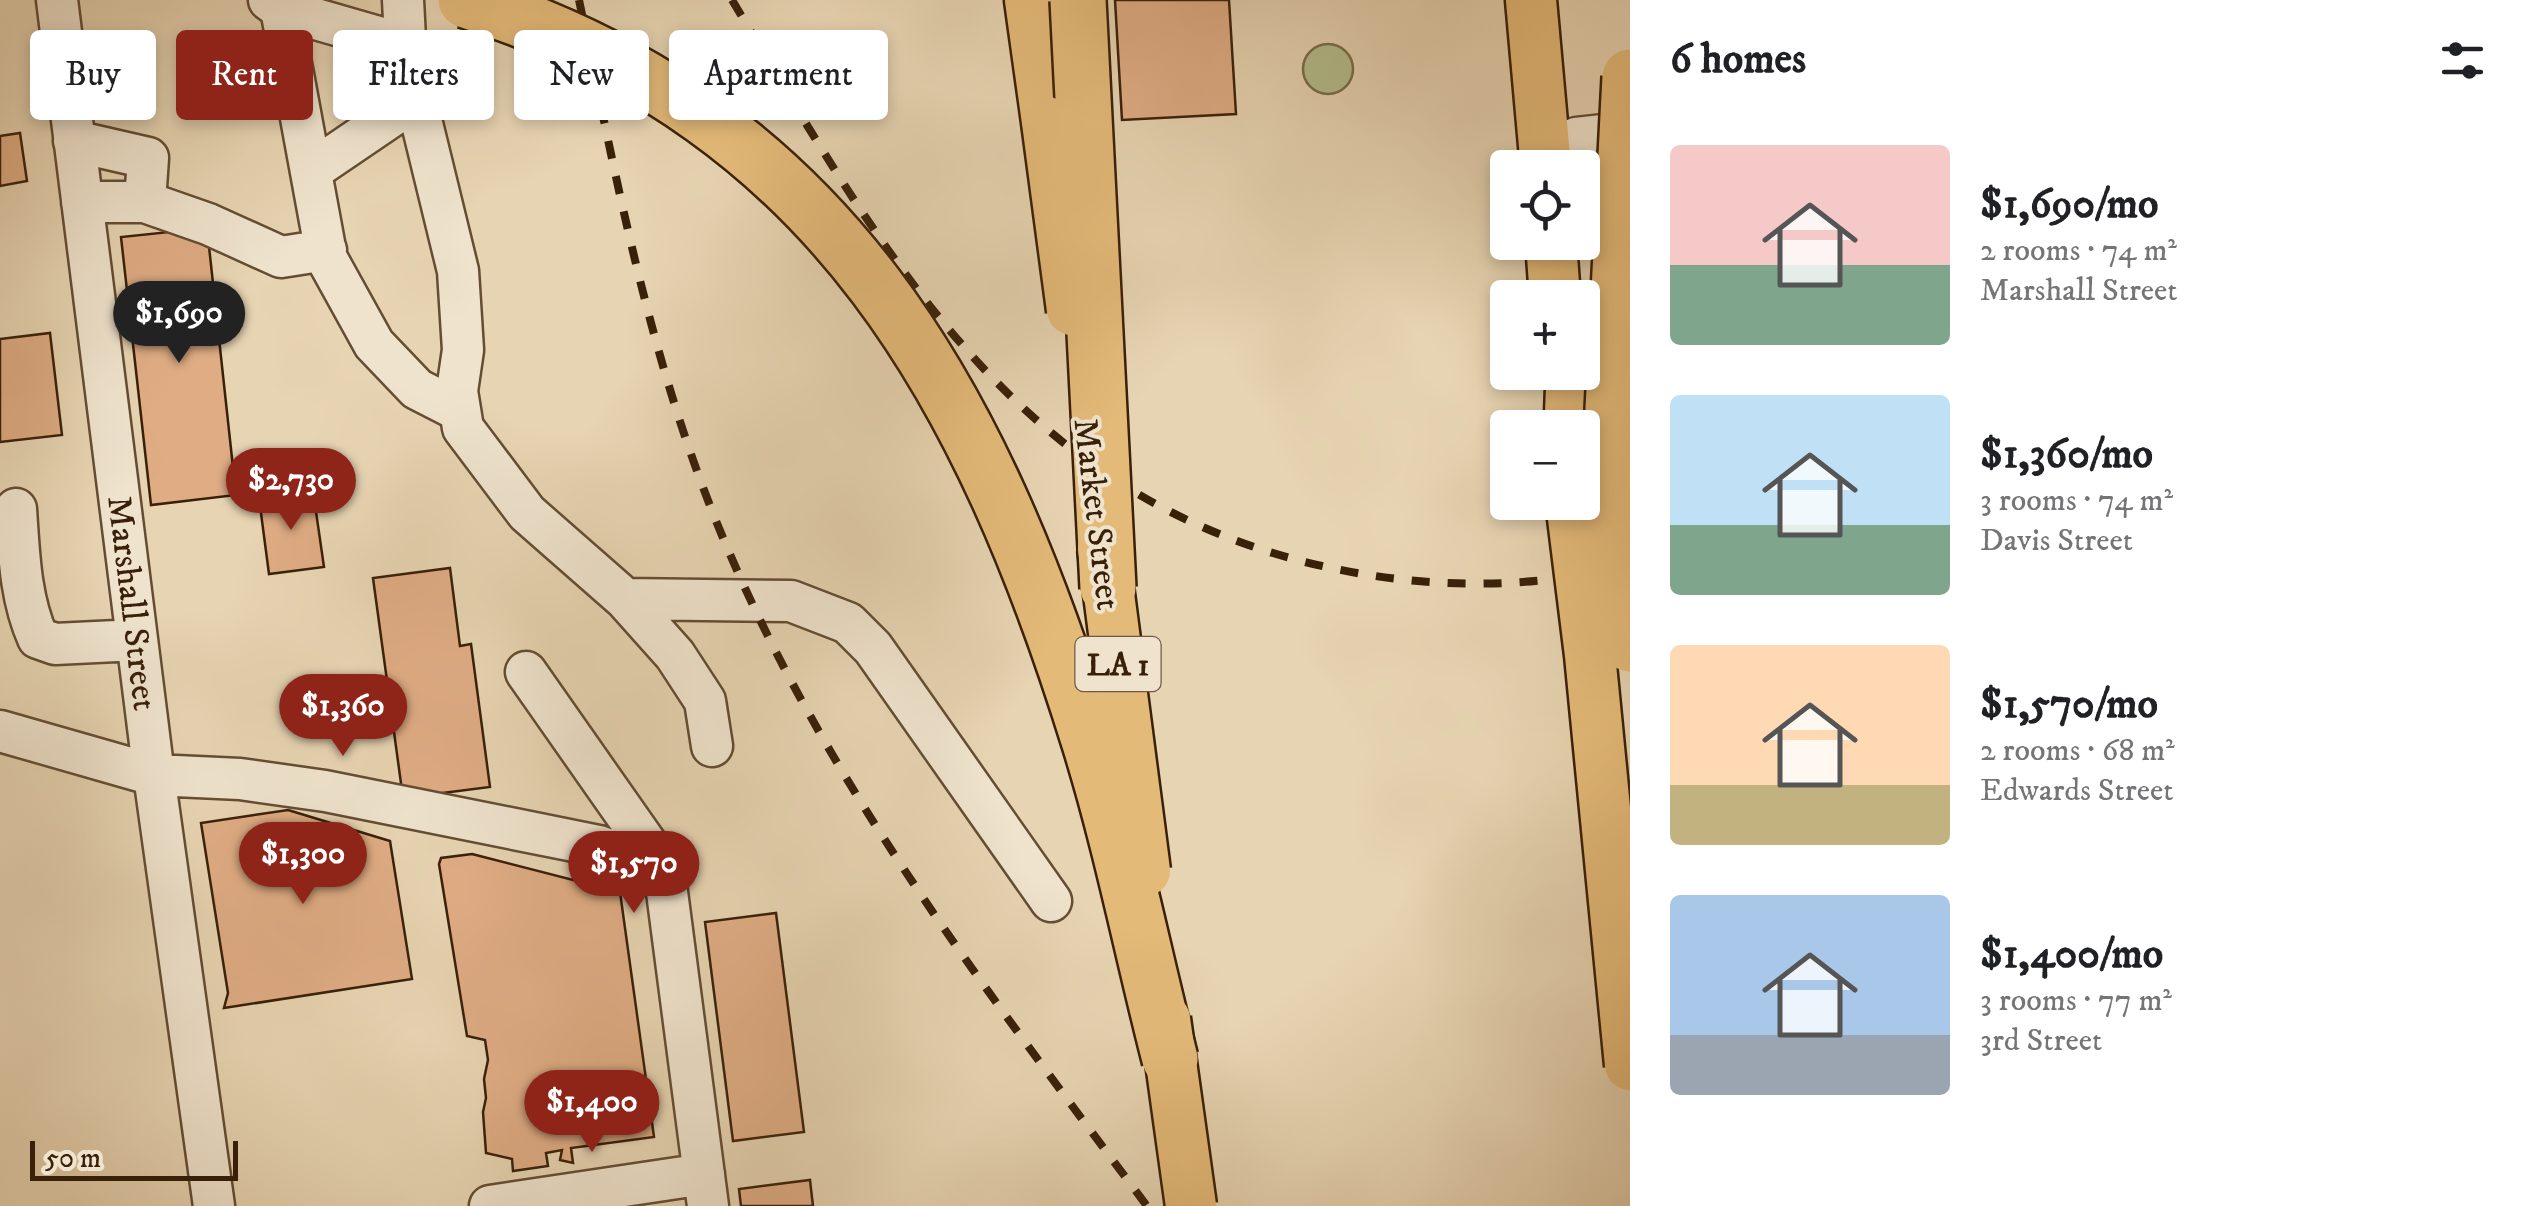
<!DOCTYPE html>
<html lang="en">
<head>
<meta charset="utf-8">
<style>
	:root { --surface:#fff; --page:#f6f6f6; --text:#202124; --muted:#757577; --accent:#8f2418 }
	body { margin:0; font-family:"IM FELL DW Pica",serif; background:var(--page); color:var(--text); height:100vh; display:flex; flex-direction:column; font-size:38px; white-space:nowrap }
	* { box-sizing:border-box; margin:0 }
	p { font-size:32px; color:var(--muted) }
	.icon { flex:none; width:55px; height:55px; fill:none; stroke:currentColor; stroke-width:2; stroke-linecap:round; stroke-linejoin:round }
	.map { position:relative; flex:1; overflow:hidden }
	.drawer { display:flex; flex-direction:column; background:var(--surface); width:900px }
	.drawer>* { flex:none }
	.top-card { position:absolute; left:30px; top:30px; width:950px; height:90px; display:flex; gap:20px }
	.controls { position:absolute; left:1490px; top:150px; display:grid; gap:20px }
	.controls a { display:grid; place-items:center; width:110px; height:110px; border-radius:10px; background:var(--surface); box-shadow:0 5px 15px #0003; font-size:50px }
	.scale { position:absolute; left:30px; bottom:25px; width:208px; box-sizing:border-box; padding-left:10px; border:5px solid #392009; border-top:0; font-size:28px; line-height:35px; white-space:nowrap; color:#392009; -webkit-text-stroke:8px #efe3cd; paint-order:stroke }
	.price { position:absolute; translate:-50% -85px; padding:0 22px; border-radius:35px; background:var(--accent); color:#fff; font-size:32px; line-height:65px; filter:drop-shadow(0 2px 5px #0008) }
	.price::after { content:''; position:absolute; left:50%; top:60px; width:30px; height:22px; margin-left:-15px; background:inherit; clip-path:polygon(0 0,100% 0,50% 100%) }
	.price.on { background:#222; color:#fff }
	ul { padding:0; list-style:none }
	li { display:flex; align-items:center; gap:30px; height:250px; padding:0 40px }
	li span { display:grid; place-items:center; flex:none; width:280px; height:200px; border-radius:10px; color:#555 }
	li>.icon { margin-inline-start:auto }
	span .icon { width:120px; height:120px; fill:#fffc; stroke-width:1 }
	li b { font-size:42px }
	h2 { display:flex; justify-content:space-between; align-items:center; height:120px; padding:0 40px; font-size:42px }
	.tag { padding:0 35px; border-radius:10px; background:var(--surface); box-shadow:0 5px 15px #0003; font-size:35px; line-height:90px }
	.tag.on { background:var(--accent); color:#fff }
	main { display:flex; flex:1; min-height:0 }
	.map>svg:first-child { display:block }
	.green { fill:#b4bd8d; stroke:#766e4b; stroke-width:2.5 }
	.building { fill:#dfac84; stroke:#392009; stroke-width:2.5 }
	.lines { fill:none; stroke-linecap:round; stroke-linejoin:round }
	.minor-casing { stroke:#644d33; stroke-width:45 }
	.major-casing { stroke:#392009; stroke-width:55 }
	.highway-casing { stroke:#392009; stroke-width:60 }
	.minor { stroke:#efe3cd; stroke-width:40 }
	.major { stroke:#e4ba79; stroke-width:50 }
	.highway { stroke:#e4ba79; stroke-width:55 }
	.rail { stroke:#392009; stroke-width:8; stroke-dasharray:18 18; stroke-linecap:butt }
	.major-bridge-casing { stroke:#392009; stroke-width:55; stroke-linecap:butt }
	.highway-bridge-casing { stroke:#392009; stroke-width:60; stroke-linecap:butt }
	.major-bridge { stroke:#e4ba79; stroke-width:50 }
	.highway-bridge { stroke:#e4ba79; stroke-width:55 }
	.labels { text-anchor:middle; stroke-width:8; stroke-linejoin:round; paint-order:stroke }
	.shield { fill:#efe3cd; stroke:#705a44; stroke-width:2.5 }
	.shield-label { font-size:32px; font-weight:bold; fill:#392009 }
	.street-label { font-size:35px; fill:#392009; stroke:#efe3cd }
</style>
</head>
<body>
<main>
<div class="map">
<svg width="1630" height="1206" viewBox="0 0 1630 1206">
	<rect width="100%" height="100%" fill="#e7d4b2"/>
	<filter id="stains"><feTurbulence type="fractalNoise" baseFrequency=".002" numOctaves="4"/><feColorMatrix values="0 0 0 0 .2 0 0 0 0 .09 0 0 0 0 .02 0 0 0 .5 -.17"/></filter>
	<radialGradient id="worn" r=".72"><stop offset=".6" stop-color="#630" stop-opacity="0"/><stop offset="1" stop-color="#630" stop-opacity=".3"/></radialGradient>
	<!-- green -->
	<path class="green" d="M1303 69a25 25 0 1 1 50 0a25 25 0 1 1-50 0Z"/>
	<!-- building -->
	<path class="building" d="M1115,0H1229L1236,114L1122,120Z
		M20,133L27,181L0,186V136Z
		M207,228L236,495L151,505L121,237Z
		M50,333L62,435L0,442V339Z
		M313,491L324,567L269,574L259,498Z
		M450,568L460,646L471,644L490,787L403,798L373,578Z
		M288,810L390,841L412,979L224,1008L228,993L201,823Z
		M472,854L620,892L654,1137L571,1148L573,1163L560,1160L562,1150L546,1153L548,1166L513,1171L512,1159L486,1153L483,1112L486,1098L484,1079L488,1060L485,1040L467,1036L439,864L441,858Z
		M776,913L804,1132L733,1141L705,922Z
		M810,1180L813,1206H741L739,1189Z"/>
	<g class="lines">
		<defs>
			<path id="minor" d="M57,0L154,775L214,1206
				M269,0L281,9L327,259L374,344L417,389L460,411
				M403,0L406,58L458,271L463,350L457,391L463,428L527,513L625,599L675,655L705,701L712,746
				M281,9L406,45
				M1576,138L1630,132
				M74,141L148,158L145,202H82
				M311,171L417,99
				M145,202L208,224L281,257L326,250
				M16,509C19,553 20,598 38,638L55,644L137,640
				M625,599L791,601L848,623L873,648L1051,901
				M526,672L664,869L708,1206
				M0,731L154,775L240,779L325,791L599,846L664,869
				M490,1206L704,1174"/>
			<path id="major" d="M1030,0L1047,122
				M1531,0L1546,168
				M1551,242L1555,298"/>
			<path id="highway" d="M1572,428L1574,372"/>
		</defs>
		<!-- minor casing -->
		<use href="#minor" class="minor-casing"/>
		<!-- major casing -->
		<use href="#major" class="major-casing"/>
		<!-- highway casing -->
		<use href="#highway" class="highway-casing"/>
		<!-- minor -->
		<use href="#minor" class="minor"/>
		<!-- major -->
		<use href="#major" class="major"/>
		<!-- highway -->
		<use href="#highway" class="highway"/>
		<!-- rail -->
		<path class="rail" d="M579,0C613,163 643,325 701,482C801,752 977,978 1147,1206
			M732,0C884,254 1016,501 1331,568C1430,589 1532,590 1630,564"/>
		<defs>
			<path id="major-bridge" d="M1047,122L1072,310
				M1571,502L1590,655L1630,1065
				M1103,548L1145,871
				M1165,1019L1191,1206"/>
			<path id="highway-bridge" d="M466,0C833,117 983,397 1090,743C1122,846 1143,954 1170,1059
				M1078,0L1108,588
				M1630,77L1613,409L1630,644"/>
		</defs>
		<!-- major-bridge casing -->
		<use href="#major-bridge" class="major-bridge-casing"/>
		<!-- highway-bridge casing -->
		<use href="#highway-bridge" class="highway-bridge-casing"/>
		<!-- major-bridge -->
		<use href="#major-bridge" class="major-bridge"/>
		<!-- highway-bridge -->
		<use href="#highway-bridge" class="highway-bridge"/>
	</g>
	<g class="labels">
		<!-- shield labels -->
		<rect class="shield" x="1075.5" y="637" width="85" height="54" rx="8"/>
		<g class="shield-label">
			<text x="1118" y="675">LA 1</text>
		</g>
		<!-- street labels -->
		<g class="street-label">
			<text transform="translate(1098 514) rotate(83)" y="12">Market Street</text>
			<text transform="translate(133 603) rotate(83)" y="12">Marshall Street</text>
		</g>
	</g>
	<rect width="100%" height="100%" filter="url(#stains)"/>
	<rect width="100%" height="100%" fill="url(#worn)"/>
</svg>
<div class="controls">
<a><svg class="icon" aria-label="locate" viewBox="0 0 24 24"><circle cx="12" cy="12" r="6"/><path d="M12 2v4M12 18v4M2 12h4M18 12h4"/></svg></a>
<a>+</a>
<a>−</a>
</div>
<div class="scale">50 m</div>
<b class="price on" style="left:179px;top:366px">$1,690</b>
<b class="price" style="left:291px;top:533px">$2,730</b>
<b class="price" style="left:343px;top:759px">$1,360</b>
<b class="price" style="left:303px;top:907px">$1,300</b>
<b class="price" style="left:634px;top:916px">$1,570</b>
<b class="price" style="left:592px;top:1155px">$1,400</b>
<div class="top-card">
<a class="tag">Buy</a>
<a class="tag on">Rent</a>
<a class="tag">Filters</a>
<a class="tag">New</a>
<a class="tag">Apartment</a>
</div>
</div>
<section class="drawer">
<h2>6 homes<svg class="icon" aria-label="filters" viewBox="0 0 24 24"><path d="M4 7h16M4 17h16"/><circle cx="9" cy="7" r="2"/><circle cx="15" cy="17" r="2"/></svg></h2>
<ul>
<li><span style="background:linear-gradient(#f6c9c9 60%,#7fa58c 0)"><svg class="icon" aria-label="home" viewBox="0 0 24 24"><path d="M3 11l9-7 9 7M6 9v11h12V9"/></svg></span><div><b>$1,690/mo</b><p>2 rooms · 74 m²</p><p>Marshall Street</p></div></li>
<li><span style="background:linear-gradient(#bfe0f5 65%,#7fa58c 0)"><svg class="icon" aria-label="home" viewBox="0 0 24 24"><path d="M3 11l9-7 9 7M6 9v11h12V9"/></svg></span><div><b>$1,360/mo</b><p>3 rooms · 74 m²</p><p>Davis Street</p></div></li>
<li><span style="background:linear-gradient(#ffd9b3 70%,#c2b280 0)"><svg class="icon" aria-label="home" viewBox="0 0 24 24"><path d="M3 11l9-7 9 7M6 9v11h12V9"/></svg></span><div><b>$1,570/mo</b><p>2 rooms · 68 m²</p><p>Edwards Street</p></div></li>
<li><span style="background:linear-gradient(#a9c7e8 70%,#9aa5b1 0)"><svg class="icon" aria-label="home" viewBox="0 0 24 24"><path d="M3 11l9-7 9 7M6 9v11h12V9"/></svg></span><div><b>$1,400/mo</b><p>3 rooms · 77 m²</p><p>3rd Street</p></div></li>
</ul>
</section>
</main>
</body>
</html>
